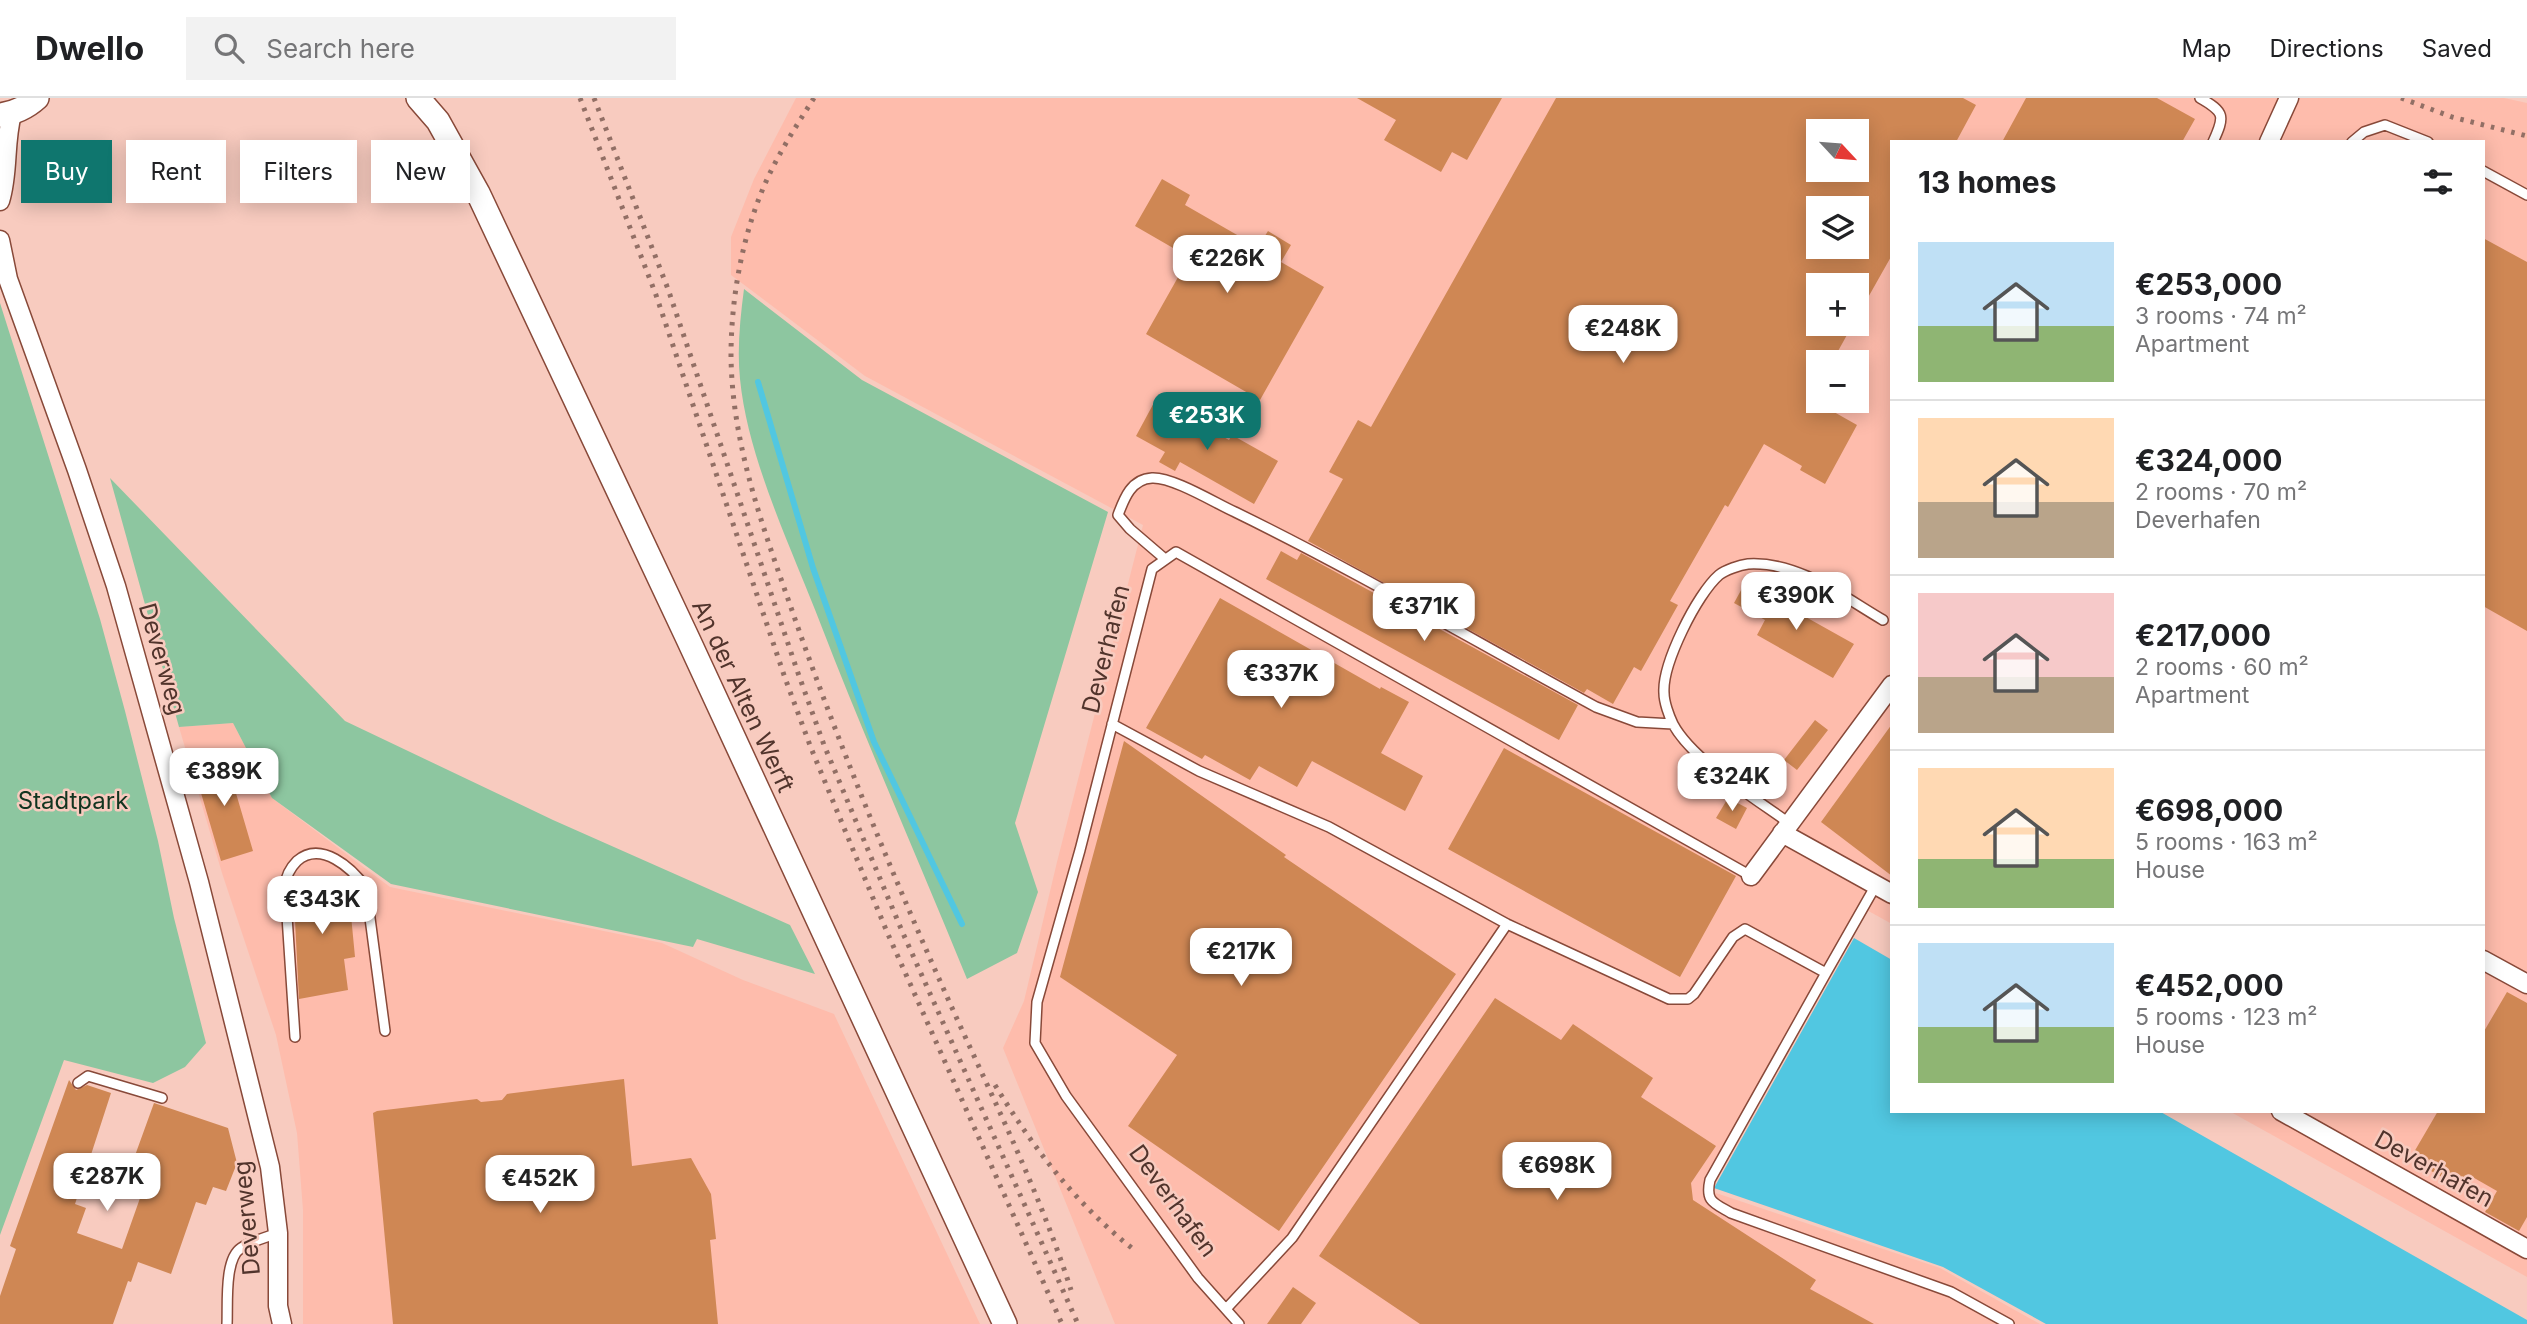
<!DOCTYPE html>
<html lang="en">
<head>
<meta charset="utf-8">
<style>
	:root { --surface:#fff; --page:#f2f2f2; --text:#202124; --muted:#757577; --line:#e0e0e0; --accent:#0f766e }
	body { margin:0; font-family:Inter,sans-serif; background:var(--page); color:var(--text); height:100vh; display:flex; flex-direction:column; font-size:26px; white-space:nowrap }
	* { box-sizing:border-box; margin:0 }
	p { font-size:23px; color:var(--muted) }
	.icon { flex:none; width:38px; height:38px; fill:none; stroke:currentColor; stroke-width:2; stroke-linecap:round; stroke-linejoin:round }
	.map { position:relative; flex:1; overflow:hidden }
	.panel { position:absolute; left:1890px; top:42px; width:595px; height:973px; display:flex; flex-direction:column; background:var(--surface); border-radius:0px; box-shadow:0 4px 18px #0003 }
	.panel>* { flex:none }
	.top-card { position:absolute; left:21px; top:42px; width:665px; height:63px; display:flex; gap:14px }
	.needle { width:46px; rotate:116deg }
	.fabs { position:absolute; left:1806px; top:21px; display:grid; gap:14px }
	.fabs a { display:grid; place-items:center; width:63px; height:63px; border-radius:0px; background:var(--surface); box-shadow:0 4px 18px #0003; font-size:35px }
	.price { position:absolute; translate:-50% -60px; padding:0 16px; border-radius:14px; background:#fff; color:#222; font-size:23px; line-height:46px; filter:drop-shadow(0 2px 4px #0008) }
	.price::after { content:''; position:absolute; left:50%; top:42px; width:21px; height:16px; margin-left:-10px; background:inherit; clip-path:polygon(0 0,100% 0,50% 100%) }
	.price.current { background:var(--accent); color:#fff }
	ul { padding:0; list-style:none }
	li { display:flex; align-items:center; gap:21px; height:175px; padding:0 28px }
	li+li { border-top:2px solid var(--line) }
	li span { display:grid; place-items:center; flex:none; width:196px; height:140px; border-radius:0px; color:#555 }
	li>.icon { margin-inline-start:auto }
	span .icon { width:84px; height:84px; fill:#fffc; stroke-width:1 }
	li b { font-size:30px }
	h2 { display:flex; justify-content:space-between; align-items:center; height:84px; padding:0 28px; font-size:30px }
	.chip { padding:0 24px; border-radius:0px; background:var(--surface); box-shadow:0 4px 18px #0003; font-size:24px; line-height:63px }
	.chip.current { background:var(--accent); color:#fff }
	header { display:flex; align-items:center; gap:42px; box-sizing:border-box; height:98px; padding:0 35px; background:var(--surface); border-bottom:2px solid var(--line) }
	header strong { font-size:33px }
	nav { display:flex; gap:38px; margin-inline-start:auto; font-size:24px }
	.search { width:490px; height:63px; background:var(--page); display:flex; align-items:center; gap:18px; box-sizing:border-box; padding:0 24px; border-radius:0px; color:var(--muted); font-size:26px }
	.map>svg:first-child { display:block }
	.built { fill:#febcac; fill-rule:evenodd }
	.green { fill:#8dc6a0 }
	.water { fill:#51c7e1 }
	.lines { fill:none; stroke-linecap:round; stroke-linejoin:round }
	.stream { stroke:#51c7e1; stroke-width:6 }
	.building { fill:#cf8754; fill-rule:evenodd }
	.service-casing { stroke:#884939; stroke-width:12 }
	.minor-casing { stroke:#884939; stroke-width:21 }
	.tertiary-casing { stroke:#884939; stroke-width:26 }
	.service { stroke:#fff; stroke-width:9 }
	.minor { stroke:#fff; stroke-width:18 }
	.tertiary { stroke:#fff; stroke-width:23 }
	.rail { stroke:#926f65; stroke-width:5; stroke-dasharray:3.5 7; stroke-linecap:butt }
	.labels { text-anchor:middle; stroke-width:5; stroke-linejoin:round; paint-order:stroke }
	.street-label { font-size:24px; fill:#51342c; stroke:#f8cbbf }
	.park-label { font-size:24px; fill:#11341f; stroke:#f8cbbf }
</style>
</head>
<body>
<header>
<strong>Dwello</strong>
<div class="search"><svg class="icon" aria-label="search" viewBox="0 0 24 24"><circle cx="10" cy="10" r="6"/><path d="M15 15l6 6"/></svg>Search here</div>
<nav><a>Map</a><a>Directions</a><a>Saved</a></nav>
</header>
<div class="map">
<svg width="2527" height="1226" viewBox="0 0 2527 1226">
	<rect width="100%" height="100%" fill="#f8cbbf"/>
	<!-- built -->
	<path class="built" d="M796,0H2504L2527,5V1179L2229,1013H2483V44H1892V826L1863,810L1710,1093L1940,1170L2040,1226H1115L1003,950L1024,903L1057,764L1143,427L865,278L731,177V139L754,81ZM1818,33H1857V72H1818ZM1818,110H1857V149H1818ZM1818,187H1857V226H1818ZM1818,264H1857V303H1818Z
		M233,625L272,700L390,789L662,845L743,882L834,916L980,1226H303V1112L297,1035L276,937L222,775L179,629Z"/>
	<!-- green -->
	<path class="green" d="M744,191L862,282L1108,414L1015,725L1038,794L1017,855L967,881C919,763 867,646 821,527C792,451 748,362 740,281C737,252 740,221 744,191Z
		M0,205L100,521L125,613L158,743L174,820L206,945L185,969L153,985L64,962L0,1137Z
		M110,380L345,623L553,722L790,827L815,876L697,841L693,849L391,786L272,700L233,625L179,629Z"/>
	<!-- water -->
	<path class="water" d="M1854,840L1892,862V1013H2159L2527,1222V1226H2046L1943,1169L1714,1090Z"/>
	<g class="lines">
		<!-- stream -->
		<path class="stream" d="M758,284L813,470L874,644L962,826"/>
	</g>
	<!-- building -->
	<path class="building" d="M1357,0H1502L1467,62L1452,54L1441,74L1384,42L1396,22Z
		M1556,0H1963L1976,7L1956,44H1892V157L1857,219V187H1818V226H1853L1832,264H1818V288L1811,301L1857,327L1825,386L1800,372L1802,368L1764,346L1728,409L1725,407L1670,503L1678,507L1641,573L1634,569L1613,606L1587,591L1584,595L1308,443L1343,381L1329,374L1358,322L1371,329ZM1818,33H1857V72H1818ZM1818,110H1857V149H1818Z
		M2026,0H2157L2195,21L2182,44H2002Z
		M1162,81L1190,97L1185,107L1258,149L1268,133L1291,147L1281,164L1324,189L1260,302L1146,236L1186,165L1177,160L1180,154L1135,128Z
		M2483,140L2527,164V533L2483,508Z
		M1156,301L1229,342L1232,337L1278,363L1254,406L1180,364L1175,373L1159,364L1165,354L1136,338Z
		M1281,453L1297,462L1301,455L1578,607L1559,642L1266,481Z
		M1745,485L1854,546L1833,580L1757,537L1765,522L1734,505Z
		M1220,500L1380,591L1381,589L1409,604L1381,655L1423,678L1405,713L1312,663L1297,689L1259,668L1250,682L1205,657L1202,661L1146,630Z
		M1815,622L1828,632L1797,672L1784,662Z
		M1892,626V778L1821,724Z
		M1124,643L1286,757L1284,759L1456,876L1279,1133L1128,1028L1177,957L1060,879Z
		M1504,650L1736,778L1680,879L1448,751Z
		M223,651L253,753L221,763L201,695L210,693L200,657Z
		M1728,700L1747,710L1736,731L1716,720Z
		M329,779L331,788L348,786L355,859L344,861L348,892L299,901L293,783Z
		M2507,894L2527,905V1119L2519,1133L2485,1114L2497,1093L2469,1077L2461,1090L2410,1061L2438,1013H2483V935Z
		M1495,900L1561,942L1573,926L1653,980L1641,999L1716,1048L1691,1085L1693,1102L1816,1182L1810,1191L1874,1226H1420L1319,1158Z
		M624,981L632,1068L691,1060L711,1096L716,1141L710,1142L718,1226H393L373,1015L377,1013L477,1001L481,1004L502,1002L507,996Z
		M69,982L76,992L87,987L111,995L75,1106L86,1110L77,1135L122,1151L145,1086L142,1085L147,1068L133,1063L154,1005L228,1030L237,1065L226,1093L213,1089L206,1107L196,1104L171,1176L138,1164L131,1184L128,1183L113,1226H0V1198L16,1151L10,1148Z
		M1293,1189L1316,1205L1301,1226H1267Z"/>
	<g class="lines">
		<defs>
			<path id="service" d="M2200,0C2225,14 2225,18 2213,44
				M2352,44L2364,34L2385,27L2428,44
				M2483,73L2527,97
				M1165,461L1130,431L1118,417C1124,401 1131,381 1152,380C1173,379 1215,405 1235,414C1358,474 1476,544 1596,609L1637,624L1673,626
				M1112,626L1199,673L1329,729L1507,826L1669,901H1688L1694,896L1733,839L1745,831L1826,875L1876,787
				M1789,725C1756,701 1692,662 1673,626C1669,618 1664,604 1664,595C1662,566 1697,496 1719,477C1725,472 1740,467 1748,466C1798,463 1842,498 1883,522
				M1826,875L1710,1082C1705,1104 1714,1105 1731,1115L1951,1194L2009,1226
				M295,939L285,788C286,778 290,770 297,763C321,742 352,770 366,790L385,933
				M78,985L88,978L162,1000
				M1226,1211L1292,1140L1507,826
				M227,1226C228,1207 224,1161 241,1150C252,1143 267,1139 278,1135
				M1239,1226L1198,1180L1066,998L1035,945L1037,904L1080,752L1152,471L1176,454L1751,778"/>
			<path id="minor" d="M2269,44L2289,0
				M0,103C9,74 4,46 12,16
				M0,142L8,181L77,372L116,488L199,784L270,1069L278,1135V1208L282,1226
				M1782,735L1892,796
				M1751,778L1892,587
				M2483,862L2527,886
				M2281,1013L2527,1151"/>
			<path id="tertiary" d="M418,0L438,23L478,95L688,541L1005,1226
				M0,17C15,15 26,10 37,0"/>
		</defs>
		<!-- service casing -->
		<use href="#service" class="service-casing"/>
		<!-- minor casing -->
		<use href="#minor" class="minor-casing"/>
		<!-- tertiary casing -->
		<use href="#tertiary" class="tertiary-casing"/>
		<!-- service -->
		<use href="#service" class="service"/>
		<!-- minor -->
		<use href="#minor" class="minor"/>
		<!-- tertiary -->
		<use href="#tertiary" class="tertiary"/>
		<!-- rail -->
		<path class="rail" d="M580,0L656,197L785,580L811,650L887,834L1062,1226
			M594,0L668,191L798,575L824,647L902,833L1078,1226
			M814,0C798,25 782,50 769,77C743,132 731,198 731,258C732,351 766,437 796,524C840,649 890,771 944,892C988,991 1038,1089 1071,1192
			M2401,0L2452,19L2527,38
			M995,987C1034,1051 1077,1108 1137,1154"/>
	</g>
	<g class="labels">
		<!-- street labels -->
		<g class="street-label">
			<text transform="translate(1106 551) rotate(-76)" y="8">Deverhafen</text>
			<text transform="translate(162 561) rotate(74)" y="8">Deverweg</text>
			<text transform="translate(743 598) rotate(65)" y="8">An der Alten Werft</text>
			<text transform="translate(2434 1071) rotate(29)" y="8">Deverhafen</text>
			<text transform="translate(1173 1103) rotate(54)" y="8">Deverhafen</text>
			<text transform="translate(247 1120) rotate(-95)" y="8">Deverweg</text>
		</g>
		<!-- park labels -->
		<g class="park-label">
			<text x="73" y="711">Stadtpark</text>
		</g>
	</g>
</svg>
<div class="fabs">
<a><svg class="needle" viewBox="-14 -14 28 28"><path d="M0-13l5 13h-10z" fill="#e53935"/><path d="M0 13l5-13h-10z" fill="#757577"/></svg></a>
<a><svg class="icon" aria-label="layers" viewBox="0 0 24 24"><path d="M12 4l9 5-9 5-9-5zM3 14l9 5 9-5"/></svg></a>
<a>+</a>
<a>−</a>
</div>
<b class="price" style="left:1227px;top:197px">€226K</b>
<b class="price" style="left:1623px;top:267px">€248K</b>
<b class="price current" style="left:1207px;top:354px">€253K</b>
<b class="price" style="left:1796px;top:534px">€390K</b>
<b class="price" style="left:1424px;top:545px">€371K</b>
<b class="price" style="left:1281px;top:612px">€337K</b>
<b class="price" style="left:224px;top:710px">€389K</b>
<b class="price" style="left:1732px;top:715px">€324K</b>
<b class="price" style="left:322px;top:838px">€343K</b>
<b class="price" style="left:1241px;top:890px">€217K</b>
<b class="price" style="left:1557px;top:1104px">€698K</b>
<b class="price" style="left:107px;top:1115px">€287K</b>
<b class="price" style="left:540px;top:1117px">€452K</b>
<div class="top-card">
<a class="chip current">Buy</a>
<a class="chip">Rent</a>
<a class="chip">Filters</a>
<a class="chip">New</a>
</div>
<section class="panel">
<h2>13 homes<svg class="icon" aria-label="filters" viewBox="0 0 24 24"><path d="M4 7h16M4 17h16"/><circle cx="9" cy="7" r="2"/><circle cx="15" cy="17" r="2"/></svg></h2>
<ul>
<li><span style="background:linear-gradient(#bfe0f5 60%,#8fb573 0)"><svg class="icon" aria-label="home" viewBox="0 0 24 24"><path d="M3 11l9-7 9 7M6 9v11h12V9"/></svg></span><div><b>€253,000</b><p>3 rooms · 74 m²</p><p>Apartment</p></div></li>
<li><span style="background:linear-gradient(#ffd9b3 60%,#b9a48a 0)"><svg class="icon" aria-label="home" viewBox="0 0 24 24"><path d="M3 11l9-7 9 7M6 9v11h12V9"/></svg></span><div><b>€324,000</b><p>2 rooms · 70 m²</p><p>Deverhafen</p></div></li>
<li><span style="background:linear-gradient(#f6c9c9 60%,#b9a48a 0)"><svg class="icon" aria-label="home" viewBox="0 0 24 24"><path d="M3 11l9-7 9 7M6 9v11h12V9"/></svg></span><div><b>€217,000</b><p>2 rooms · 60 m²</p><p>Apartment</p></div></li>
<li><span style="background:linear-gradient(#ffd9b3 65%,#8fb573 0)"><svg class="icon" aria-label="home" viewBox="0 0 24 24"><path d="M3 11l9-7 9 7M6 9v11h12V9"/></svg></span><div><b>€698,000</b><p>5 rooms · 163 m²</p><p>House</p></div></li>
<li><span style="background:linear-gradient(#bfe0f5 60%,#8fb573 0)"><svg class="icon" aria-label="home" viewBox="0 0 24 24"><path d="M3 11l9-7 9 7M6 9v11h12V9"/></svg></span><div><b>€452,000</b><p>5 rooms · 123 m²</p><p>House</p></div></li>
</ul>
</section>
</div>
</body>
</html>
